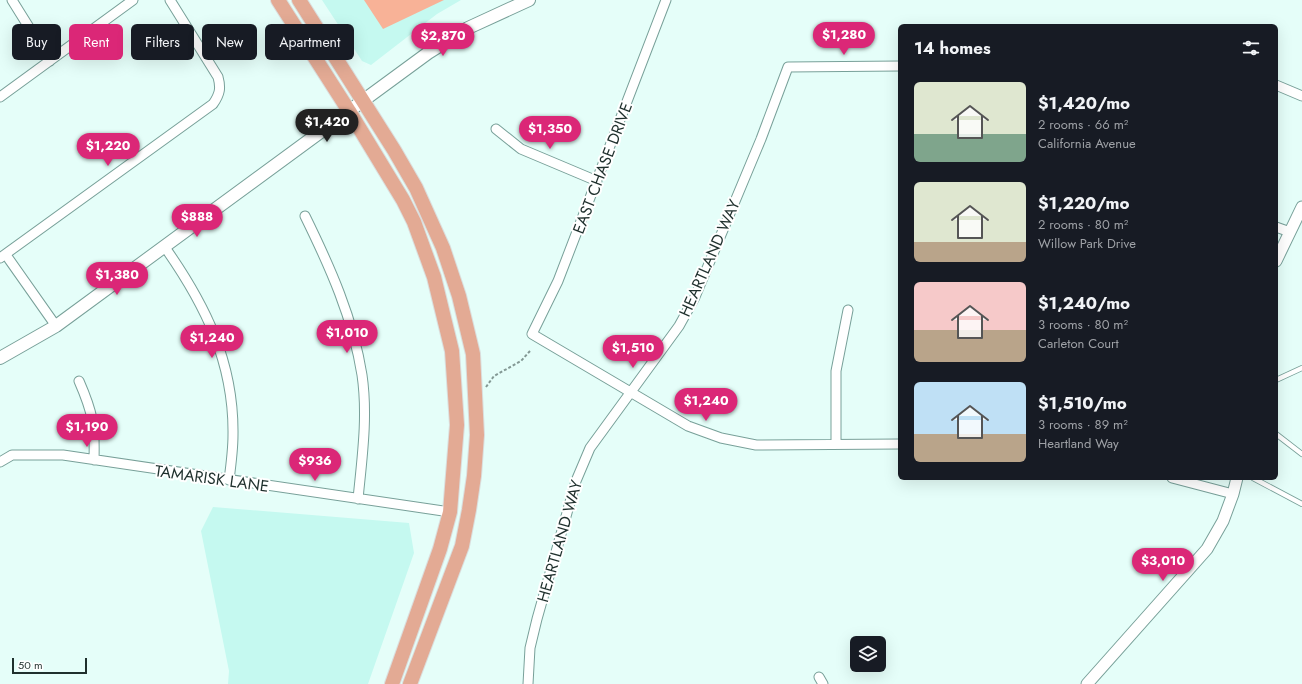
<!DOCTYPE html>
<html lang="en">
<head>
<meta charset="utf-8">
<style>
	:root { --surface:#171b24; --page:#20242c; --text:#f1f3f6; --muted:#9ea1a6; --accent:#db2777 }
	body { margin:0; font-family:Jost,sans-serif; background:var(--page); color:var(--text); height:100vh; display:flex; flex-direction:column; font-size:15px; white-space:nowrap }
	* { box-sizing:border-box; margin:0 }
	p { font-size:13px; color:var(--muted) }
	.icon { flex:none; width:22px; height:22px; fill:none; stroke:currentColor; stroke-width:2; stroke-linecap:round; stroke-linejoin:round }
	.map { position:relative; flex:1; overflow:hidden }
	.details { position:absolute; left:898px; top:24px; width:380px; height:456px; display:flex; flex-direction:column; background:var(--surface); border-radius:6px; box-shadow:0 4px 16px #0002 }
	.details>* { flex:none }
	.guide { position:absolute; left:12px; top:24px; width:380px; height:36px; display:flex; gap:8px }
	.fabs { position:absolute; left:850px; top:636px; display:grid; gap:8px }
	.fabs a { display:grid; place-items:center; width:36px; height:36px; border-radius:6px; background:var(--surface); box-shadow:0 4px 16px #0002; font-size:20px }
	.scale { position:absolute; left:12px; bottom:10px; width:75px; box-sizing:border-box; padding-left:4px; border:2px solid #1f302d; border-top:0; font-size:11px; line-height:14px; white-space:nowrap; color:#1f302d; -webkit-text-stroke:3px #fff; paint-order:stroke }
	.price { position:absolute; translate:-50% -34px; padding:0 9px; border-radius:14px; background:var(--accent); color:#fff; font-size:13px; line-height:26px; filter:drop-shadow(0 1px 2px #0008) }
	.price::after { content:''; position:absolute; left:50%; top:24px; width:12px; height:9px; margin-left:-6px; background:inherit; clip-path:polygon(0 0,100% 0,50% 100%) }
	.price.selected { background:#222; color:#fff }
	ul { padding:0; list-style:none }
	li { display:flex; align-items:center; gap:12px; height:100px; padding:0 16px }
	li span { display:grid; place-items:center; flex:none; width:112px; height:80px; border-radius:6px; color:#555 }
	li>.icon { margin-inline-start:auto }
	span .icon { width:48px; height:48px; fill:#fffc; stroke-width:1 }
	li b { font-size:17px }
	h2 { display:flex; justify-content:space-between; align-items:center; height:48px; padding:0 16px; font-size:17px }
	.chip { padding:0 14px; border-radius:6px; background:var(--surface); box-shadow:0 4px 16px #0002; font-size:14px; line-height:36px }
	.chip.selected { background:var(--accent); color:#fff }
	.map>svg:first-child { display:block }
	.built { fill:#c5f9f0 }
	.green { fill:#f8b297 }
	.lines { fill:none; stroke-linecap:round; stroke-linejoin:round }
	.service-casing { stroke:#78a099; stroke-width:6 }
	.minor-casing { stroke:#78a099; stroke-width:11 }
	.tertiary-casing { stroke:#78a099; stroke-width:13 }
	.secondary-casing { stroke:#78a099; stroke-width:14 }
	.primary-casing { stroke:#dbdedd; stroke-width:16 }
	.path { stroke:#839894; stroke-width:2; stroke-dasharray:3 2; stroke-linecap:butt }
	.service { stroke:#fff; stroke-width:4.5 }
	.minor { stroke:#fff; stroke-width:9 }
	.tertiary { stroke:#fff; stroke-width:11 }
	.secondary { stroke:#fff; stroke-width:12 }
	.primary { stroke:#e3aa94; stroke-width:14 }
	.labels { text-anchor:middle; stroke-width:4; stroke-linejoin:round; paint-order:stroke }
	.street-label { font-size:16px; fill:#1f302d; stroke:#fff }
</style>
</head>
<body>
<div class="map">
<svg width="1302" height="684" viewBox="0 0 1302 684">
	<rect width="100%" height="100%" fill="#e5fef9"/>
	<!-- built -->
	<path class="built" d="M322,0H461L437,14L371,65L362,61Z
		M213,507L409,523L414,553L368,684H228L229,671L201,531Z"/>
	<!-- green -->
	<path class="green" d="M364,0H444L383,29Z"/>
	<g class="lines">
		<defs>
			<path id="service" d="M1276,380L1302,368
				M1276,434L1302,454
				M1253,478L1302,504"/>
			<path id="minor" d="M12,0L50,61
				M666,0L558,281L532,334L688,426L721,438L756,445L900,444
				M1276,85L1302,96
				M0,97L133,0
				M496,129L521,149L597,181
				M305,216C330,267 353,318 362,375C368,416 362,458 358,499
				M1276,227L1290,232
				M164,246C205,304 234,362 233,435C233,450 231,465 229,480
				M6,255L56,326
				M0,258L213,104C220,94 221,88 218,77L170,0
				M79,381C93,413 95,425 94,460
				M836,443V371L848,310
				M0,462L12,455H63L450,512
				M1172,478L1233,494
				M819,677L823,684
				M528,684L530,648L537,619L576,481L590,448L679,326L695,297L761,139L788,67L900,66"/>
			<path id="tertiary" d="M1276,261L1302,207
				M1087,684L1207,549L1223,521L1233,494L1237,478"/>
			<path id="secondary" d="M0,358L56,326L428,53L468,28L529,0"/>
			<path id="primary" d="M278,0L349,111L403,200L414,222L434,277L452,351L457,425L450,512L440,549L392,684
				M299,0L394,150L416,188L443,248L459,296L473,354L477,435L474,476L469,510L462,546L410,684"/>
		</defs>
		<!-- service casing -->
		<use href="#service" class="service-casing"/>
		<!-- minor casing -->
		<use href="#minor" class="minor-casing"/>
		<!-- tertiary casing -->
		<use href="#tertiary" class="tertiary-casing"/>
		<!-- secondary casing -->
		<use href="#secondary" class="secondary-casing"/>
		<!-- primary casing -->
		<use href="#primary" class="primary-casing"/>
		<!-- path -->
		<path class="path" d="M486,387L494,376L521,361L530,351"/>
		<!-- service -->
		<use href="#service" class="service"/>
		<!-- minor -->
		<use href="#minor" class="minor"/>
		<!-- tertiary -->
		<use href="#tertiary" class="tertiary"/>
		<!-- secondary -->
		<use href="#secondary" class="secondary"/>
		<!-- primary -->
		<use href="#primary" class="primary"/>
	</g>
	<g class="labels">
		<!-- street labels -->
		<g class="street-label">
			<text transform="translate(602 168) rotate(-69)" y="6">EAST CHASE DRIVE</text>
			<text transform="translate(709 258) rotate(-66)" y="6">HEARTLAND WAY</text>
			<text transform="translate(212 478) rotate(8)" y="6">TAMARISK LANE</text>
			<text transform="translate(559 541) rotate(-74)" y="6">HEARTLAND WAY</text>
		</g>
	</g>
</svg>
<div class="fabs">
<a><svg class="icon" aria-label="layers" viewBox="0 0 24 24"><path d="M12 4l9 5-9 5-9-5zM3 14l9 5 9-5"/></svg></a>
</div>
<div class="scale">50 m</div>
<b class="price" style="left:844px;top:56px">$1,280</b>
<b class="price" style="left:443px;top:57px">$2,870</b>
<b class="price selected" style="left:327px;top:143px">$1,420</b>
<b class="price" style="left:550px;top:150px">$1,350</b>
<b class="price" style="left:108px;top:167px">$1,220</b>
<b class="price" style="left:197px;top:238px">$888</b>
<b class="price" style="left:117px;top:296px">$1,380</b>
<b class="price" style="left:347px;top:354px">$1,010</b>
<b class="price" style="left:212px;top:359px">$1,240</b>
<b class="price" style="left:633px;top:369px">$1,510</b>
<b class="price" style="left:706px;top:422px">$1,240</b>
<b class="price" style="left:87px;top:448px">$1,190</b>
<b class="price" style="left:315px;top:482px">$936</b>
<b class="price" style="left:1163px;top:582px">$3,010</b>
<div class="guide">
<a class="chip">Buy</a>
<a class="chip selected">Rent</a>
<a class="chip">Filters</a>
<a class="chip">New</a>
<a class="chip">Apartment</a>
</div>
<section class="details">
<h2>14 homes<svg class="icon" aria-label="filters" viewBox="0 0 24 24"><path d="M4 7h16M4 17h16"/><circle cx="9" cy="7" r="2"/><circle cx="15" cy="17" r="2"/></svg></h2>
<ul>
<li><span style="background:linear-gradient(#dfe7d0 65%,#7fa58c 0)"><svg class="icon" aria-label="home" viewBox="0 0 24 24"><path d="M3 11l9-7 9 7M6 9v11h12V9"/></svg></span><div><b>$1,420/mo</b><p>2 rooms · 66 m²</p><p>California Avenue</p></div></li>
<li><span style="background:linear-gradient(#dfe7d0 75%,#b9a48a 0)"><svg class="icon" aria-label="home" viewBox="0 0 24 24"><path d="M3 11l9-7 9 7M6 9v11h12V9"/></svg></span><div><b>$1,220/mo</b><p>2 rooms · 80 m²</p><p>Willow Park Drive</p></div></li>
<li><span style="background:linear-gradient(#f6c9c9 60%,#b9a48a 0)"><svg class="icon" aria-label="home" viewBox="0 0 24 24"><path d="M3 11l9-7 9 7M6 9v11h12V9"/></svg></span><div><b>$1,240/mo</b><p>3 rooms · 80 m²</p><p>Carleton Court</p></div></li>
<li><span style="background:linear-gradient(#bfe0f5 65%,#b9a48a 0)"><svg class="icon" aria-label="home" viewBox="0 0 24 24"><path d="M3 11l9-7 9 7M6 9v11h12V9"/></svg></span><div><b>$1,510/mo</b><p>3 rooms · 89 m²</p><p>Heartland Way</p></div></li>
</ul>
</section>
</div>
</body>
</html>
